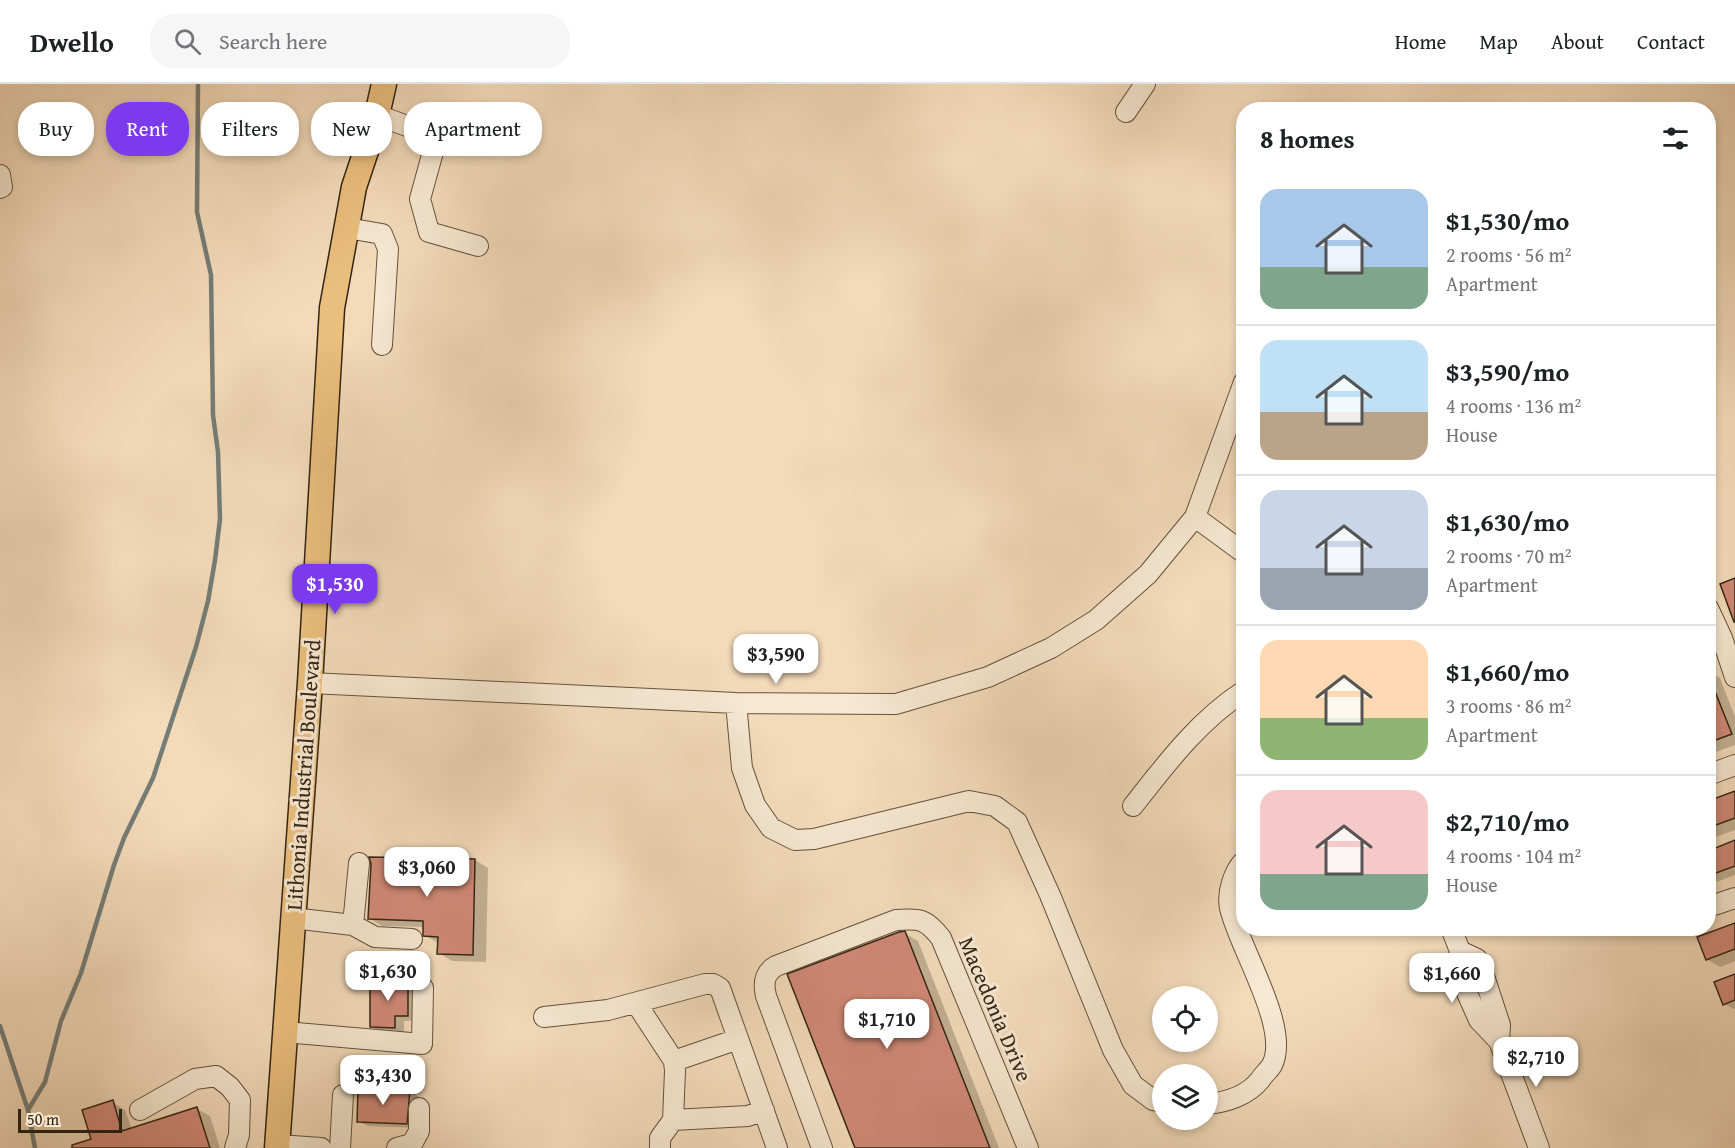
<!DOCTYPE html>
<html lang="en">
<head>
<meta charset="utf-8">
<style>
	:root { --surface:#fff; --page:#f6f6f6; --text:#202124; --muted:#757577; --line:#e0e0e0; --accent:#7c3aed }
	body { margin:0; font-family:"Gentium Book Plus",serif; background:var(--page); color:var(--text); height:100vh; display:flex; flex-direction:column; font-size:22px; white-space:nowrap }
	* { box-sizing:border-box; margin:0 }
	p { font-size:20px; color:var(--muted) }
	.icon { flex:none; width:33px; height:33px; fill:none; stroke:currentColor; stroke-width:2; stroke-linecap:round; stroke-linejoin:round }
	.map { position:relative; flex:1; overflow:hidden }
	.panel { position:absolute; left:1236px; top:18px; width:480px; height:834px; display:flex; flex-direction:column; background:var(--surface); border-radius:24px; box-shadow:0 3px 9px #0003 }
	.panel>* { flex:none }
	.hud { position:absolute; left:18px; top:18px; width:570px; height:54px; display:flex; gap:12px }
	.buttons { position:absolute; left:1152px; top:902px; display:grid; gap:12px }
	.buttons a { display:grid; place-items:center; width:66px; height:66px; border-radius:50%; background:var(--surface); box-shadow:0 3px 9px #0003; font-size:30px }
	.scale { position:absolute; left:18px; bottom:15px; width:104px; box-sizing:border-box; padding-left:6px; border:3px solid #342512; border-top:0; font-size:16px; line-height:21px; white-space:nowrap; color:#342512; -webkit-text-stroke:4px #f7e8d2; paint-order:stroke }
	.price { position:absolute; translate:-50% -51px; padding:0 14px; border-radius:12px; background:#fff; color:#222; font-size:20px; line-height:39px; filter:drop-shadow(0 2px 3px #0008) }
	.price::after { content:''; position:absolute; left:50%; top:36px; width:18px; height:14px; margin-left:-9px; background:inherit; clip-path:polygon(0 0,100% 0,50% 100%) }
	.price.on { background:var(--accent); color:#fff }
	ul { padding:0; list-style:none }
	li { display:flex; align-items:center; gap:18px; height:150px; padding:0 24px }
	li+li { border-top:2px solid var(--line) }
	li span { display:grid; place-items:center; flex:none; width:168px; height:120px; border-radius:18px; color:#555 }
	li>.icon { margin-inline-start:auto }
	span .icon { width:72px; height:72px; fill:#fffc; stroke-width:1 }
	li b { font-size:26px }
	h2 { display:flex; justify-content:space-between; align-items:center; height:72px; padding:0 24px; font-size:26px }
	.chip { padding:0 21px; border-radius:24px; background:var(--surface); box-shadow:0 3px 9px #0003; font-size:21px; line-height:54px }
	.chip.on { background:var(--accent); color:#fff }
	header { display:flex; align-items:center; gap:36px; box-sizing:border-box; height:84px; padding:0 30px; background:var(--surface); border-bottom:2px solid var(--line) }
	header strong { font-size:28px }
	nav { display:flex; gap:33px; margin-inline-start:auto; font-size:21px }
	.search { width:420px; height:54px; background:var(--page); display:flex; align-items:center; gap:15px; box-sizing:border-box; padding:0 21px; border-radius:24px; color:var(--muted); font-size:22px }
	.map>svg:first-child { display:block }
	.shadow { fill:#0003 }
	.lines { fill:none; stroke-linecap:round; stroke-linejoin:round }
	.stream { stroke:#757d77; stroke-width:4.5 }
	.building { fill:#d08977; stroke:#342512; stroke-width:1.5 }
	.minor-casing { stroke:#64523c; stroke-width:22 }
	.major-casing { stroke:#342512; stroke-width:27 }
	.minor { stroke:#f7e8d2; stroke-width:20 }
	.major { stroke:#eabe7d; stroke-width:24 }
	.labels { text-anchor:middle; stroke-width:6; stroke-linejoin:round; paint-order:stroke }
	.street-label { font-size:22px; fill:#342512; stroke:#f7e8d2 }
</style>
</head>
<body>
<header>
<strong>Dwello</strong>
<div class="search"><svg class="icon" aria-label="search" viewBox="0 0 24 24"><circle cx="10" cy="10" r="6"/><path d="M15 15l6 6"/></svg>Search here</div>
<nav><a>Home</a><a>Map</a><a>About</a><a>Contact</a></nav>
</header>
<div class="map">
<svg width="1735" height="1064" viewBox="0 0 1735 1064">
	<rect width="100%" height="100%" fill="#f3dbba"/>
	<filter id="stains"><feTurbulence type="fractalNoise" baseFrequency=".00333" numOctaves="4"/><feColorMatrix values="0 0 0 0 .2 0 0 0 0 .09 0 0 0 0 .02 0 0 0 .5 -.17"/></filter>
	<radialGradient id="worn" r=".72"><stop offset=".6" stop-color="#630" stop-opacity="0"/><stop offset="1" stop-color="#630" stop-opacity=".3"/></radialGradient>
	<!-- shadow -->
	<path class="shadow" d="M1708,587L1720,594L1735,633V661L1708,671Z
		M1735,709V746L1708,756V719Z
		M1735,758V791L1708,801V768Z
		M475,776L488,784L486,878L452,877L439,869L438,859L425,851V843L382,842L369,834L372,780Z
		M1735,840V877L1720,883L1707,875Z
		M904,849L918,857L999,1064H857Z
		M1735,892V925H1734L1724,920Z
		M407,897L417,903V936L404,937V949L382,948L372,943Z
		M410,1007L419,1013L416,1044L368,1042L358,1037Z
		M112,1018L125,1026L132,1046L197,1025L210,1032L220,1064H69L93,1056Z"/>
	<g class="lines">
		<!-- stream -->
		<path class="stream" d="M0,942L28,1026L35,1064
			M28,1026L45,998L61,937L81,889L114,781L124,754L153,694L196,563L208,517L215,476L220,435L218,368L213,331L211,191L197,128L198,0"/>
	</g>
	<!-- building -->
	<path class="building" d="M1735,494V538H1734L1720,500Z
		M1708,590L1732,650L1708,659Z
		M1735,707V734L1708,744V717Z
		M1735,756V782L1708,792V767Z
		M369,773L475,775L473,871L437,870L438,853L423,852V837L368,835L371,780Z
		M1735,839V865L1706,876L1697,853Z
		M905,847L990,1064H855L787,890L899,848Z
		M1735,890V916L1723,921L1714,898Z
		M370,896H408V932H395V944L370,943Z
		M358,1004L410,1006L407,1040L357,1038Z
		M113,1016L122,1047L197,1023L210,1064H72V1061L91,1055L82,1026Z"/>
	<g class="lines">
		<defs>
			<path id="minor" d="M1126,28L1145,0
				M377,31L437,53L420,115L429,148L478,162
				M0,91L2,103L0,104
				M347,144L382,150L388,165L382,261
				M1244,298L1195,433L1244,469
				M1708,524L1722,554L1735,593
				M310,599L736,619L896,620L988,593L1051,564L1096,536L1148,490L1195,433
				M736,619L742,684L755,721L771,744L795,756L814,755L969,717L995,722L1017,738L1050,811L1113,966L1133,1001L1153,1016L1162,1018
				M1708,691L1735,681
				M1133,722C1166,680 1198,637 1244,607
				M1708,823L1735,814
				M292,834L353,841L359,779
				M353,841L375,853L412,855
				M1451,844L1460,867L1457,880L1467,909L1479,936L1499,957
				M1460,867L1477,875L1481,883L1500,941L1499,957L1539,1064
				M636,919L674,977L675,987L673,1036
				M544,933L608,926L705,900H713L720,904L777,1064
				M285,948L422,960L423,904
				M674,977L738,955
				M1208,1020C1227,1018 1248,1011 1260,996C1263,991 1269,986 1272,981C1291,944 1239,864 1230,824C1227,810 1233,788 1244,777
				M140,1026L195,995L216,992L230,1003L240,1016L239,1051L235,1064
				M278,1061L321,1064
				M340,1064L343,1011
				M397,1064L412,1060L419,1047V1024
				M660,1064V1054L673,1036L748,1032L764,1026
				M822,1064L766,912C763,899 764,889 776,882L896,836C920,834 926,835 941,854L1028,1064"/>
			<path id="major" d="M277,1064L310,599L332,224L354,103L375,40L384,0"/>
		</defs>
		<!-- minor casing -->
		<use href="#minor" class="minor-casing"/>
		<!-- major casing -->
		<use href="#major" class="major-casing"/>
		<!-- minor -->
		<use href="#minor" class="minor"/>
		<!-- major -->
		<use href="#major" class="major"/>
	</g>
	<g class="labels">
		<!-- street labels -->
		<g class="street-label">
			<text transform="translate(303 691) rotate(-86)" y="8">Lithonia Industrial Boulevard</text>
			<text transform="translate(996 925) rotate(67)" y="8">Macedonia Drive</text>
		</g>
	</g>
	<rect width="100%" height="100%" filter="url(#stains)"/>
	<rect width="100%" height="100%" fill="url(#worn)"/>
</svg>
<div class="buttons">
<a><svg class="icon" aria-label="locate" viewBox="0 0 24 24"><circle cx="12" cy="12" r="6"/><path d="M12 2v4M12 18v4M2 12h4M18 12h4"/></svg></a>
<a><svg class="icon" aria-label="layers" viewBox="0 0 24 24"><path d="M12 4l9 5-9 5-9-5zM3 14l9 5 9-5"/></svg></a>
</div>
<div class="scale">50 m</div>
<b class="price on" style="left:335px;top:531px">$1,530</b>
<b class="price" style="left:776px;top:601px">$3,590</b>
<b class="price" style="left:427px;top:814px">$3,060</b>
<b class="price" style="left:388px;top:918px">$1,630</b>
<b class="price" style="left:1452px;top:920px">$1,660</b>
<b class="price" style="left:887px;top:966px">$1,710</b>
<b class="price" style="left:1536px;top:1004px">$2,710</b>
<b class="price" style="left:383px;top:1022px">$3,430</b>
<div class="hud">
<a class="chip">Buy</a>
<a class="chip on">Rent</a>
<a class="chip">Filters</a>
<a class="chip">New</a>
<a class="chip">Apartment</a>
</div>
<section class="panel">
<h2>8 homes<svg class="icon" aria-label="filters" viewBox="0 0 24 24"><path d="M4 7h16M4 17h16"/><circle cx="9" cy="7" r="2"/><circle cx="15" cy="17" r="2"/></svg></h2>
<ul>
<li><span style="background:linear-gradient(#a9c7e8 65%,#7fa58c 0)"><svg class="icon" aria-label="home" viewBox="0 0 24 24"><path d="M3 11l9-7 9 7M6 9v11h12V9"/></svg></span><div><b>$1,530/mo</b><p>2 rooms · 56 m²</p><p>Apartment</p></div></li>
<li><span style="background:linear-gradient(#bfe0f5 60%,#b9a48a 0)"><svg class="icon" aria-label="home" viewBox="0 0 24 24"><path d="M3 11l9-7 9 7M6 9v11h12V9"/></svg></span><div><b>$3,590/mo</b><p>4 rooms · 136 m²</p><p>House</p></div></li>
<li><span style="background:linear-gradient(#c9d6e8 65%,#9aa5b1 0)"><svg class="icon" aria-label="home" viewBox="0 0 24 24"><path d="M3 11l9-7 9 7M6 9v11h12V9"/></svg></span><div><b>$1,630/mo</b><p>2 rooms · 70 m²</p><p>Apartment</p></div></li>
<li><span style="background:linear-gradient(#ffd9b3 65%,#8fb573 0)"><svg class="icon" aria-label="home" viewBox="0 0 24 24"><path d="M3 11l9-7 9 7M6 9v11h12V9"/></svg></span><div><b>$1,660/mo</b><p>3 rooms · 86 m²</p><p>Apartment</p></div></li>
<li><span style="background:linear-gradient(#f6c9c9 70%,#7fa58c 0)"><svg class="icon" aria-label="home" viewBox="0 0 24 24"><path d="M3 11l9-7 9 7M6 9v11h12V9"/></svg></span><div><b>$2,710/mo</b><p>4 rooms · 104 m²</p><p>House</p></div></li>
</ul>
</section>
</div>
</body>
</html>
